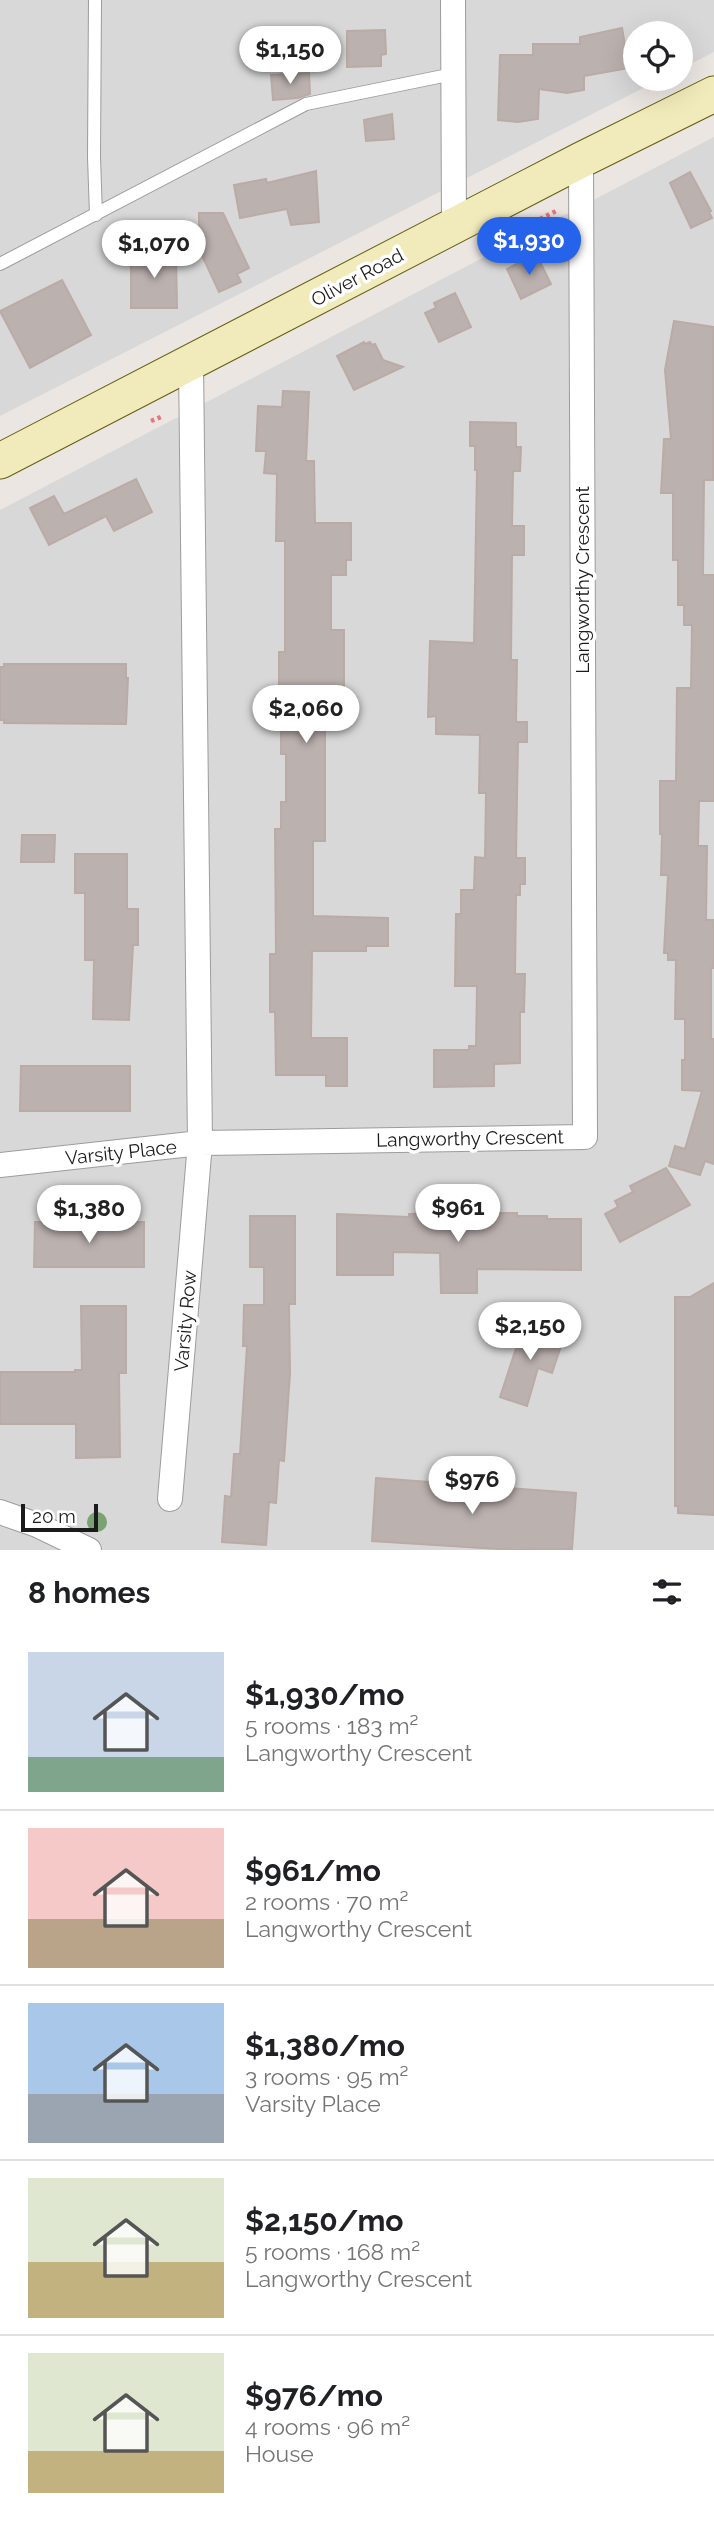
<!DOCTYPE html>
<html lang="en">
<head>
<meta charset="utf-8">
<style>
	:root { --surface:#fff; --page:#f2f2f2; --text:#202124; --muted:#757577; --line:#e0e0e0; --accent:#2563eb }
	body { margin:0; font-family:Raleway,sans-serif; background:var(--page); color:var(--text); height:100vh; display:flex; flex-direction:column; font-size:26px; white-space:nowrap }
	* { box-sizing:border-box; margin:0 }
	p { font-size:23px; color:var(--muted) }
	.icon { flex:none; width:38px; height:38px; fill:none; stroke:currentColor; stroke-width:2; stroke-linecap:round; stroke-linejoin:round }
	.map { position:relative; height:1550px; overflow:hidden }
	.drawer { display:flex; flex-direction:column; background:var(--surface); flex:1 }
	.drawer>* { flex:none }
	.fabs { position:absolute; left:623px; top:21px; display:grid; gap:14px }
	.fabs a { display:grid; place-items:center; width:70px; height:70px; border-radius:50%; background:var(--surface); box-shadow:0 7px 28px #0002; font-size:35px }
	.scale { position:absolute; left:21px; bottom:18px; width:77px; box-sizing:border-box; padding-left:7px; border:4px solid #1b1b1b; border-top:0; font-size:19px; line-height:24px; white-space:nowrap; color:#1b1b1b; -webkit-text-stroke:5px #fff; paint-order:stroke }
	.price { position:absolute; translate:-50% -60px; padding:0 16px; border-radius:24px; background:#fff; color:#222; font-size:23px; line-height:46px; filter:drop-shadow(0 2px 4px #0008) }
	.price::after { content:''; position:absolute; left:50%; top:42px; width:21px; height:16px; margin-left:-10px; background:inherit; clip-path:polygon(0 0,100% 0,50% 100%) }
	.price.active { background:var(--accent); color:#fff }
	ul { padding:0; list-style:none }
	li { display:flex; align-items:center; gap:21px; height:175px; padding:0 28px }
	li+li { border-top:2px solid var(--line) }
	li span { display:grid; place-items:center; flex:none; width:196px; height:140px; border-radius:0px; color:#555 }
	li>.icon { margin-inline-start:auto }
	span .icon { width:84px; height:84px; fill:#fffc; stroke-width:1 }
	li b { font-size:30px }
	h2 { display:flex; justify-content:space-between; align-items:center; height:84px; padding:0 28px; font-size:30px }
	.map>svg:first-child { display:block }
	.residential { fill:#d9d8d8 }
	.building { fill:#bbb1af; stroke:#bbaba6; stroke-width:2 }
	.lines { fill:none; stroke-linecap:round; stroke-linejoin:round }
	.lane-casing { stroke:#9c9c9c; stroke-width:14 }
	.street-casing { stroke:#9c9c9c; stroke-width:26 }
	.secondary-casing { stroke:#645e10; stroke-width:37 }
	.path { stroke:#e9757e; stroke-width:4.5; stroke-dasharray:3.5 3.5; stroke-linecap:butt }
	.lane { stroke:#fff; stroke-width:12 }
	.street { stroke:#fff; stroke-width:24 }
	.secondary { stroke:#f1eaba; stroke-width:35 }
	.tree { fill:#7ba272 }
	.labels { text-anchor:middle; stroke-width:7; stroke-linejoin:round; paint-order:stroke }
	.street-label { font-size:19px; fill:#1b1b1b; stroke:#fff }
</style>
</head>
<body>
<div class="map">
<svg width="714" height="1550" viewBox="0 0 714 1550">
	<rect width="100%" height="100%" fill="#ebe6e2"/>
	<!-- residential -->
	<path class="residential" d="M0,0H714V52L681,69V33H635V79H661L0,416Z
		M714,137V1550H0V510Z"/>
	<!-- building -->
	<path class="building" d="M622,28L629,68L584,76V90L567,93L539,89L538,119L518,122L498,120L500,55H533V44H580V37Z
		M385,30L386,54L381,55V66L347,67V31Z
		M309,73L310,94L298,98L273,100L271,75Z
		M392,114L394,139L366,141L364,120Z
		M316,171L319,222L291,225L287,209L240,218L234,185L266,179L267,183Z
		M690,172L711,211L709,212L712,218L691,228L670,183Z
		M199,213H223L249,268L237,274L241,282L219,292L199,249Z
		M131,252H176L177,308H131Z
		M536,254L551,284L521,299L507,269Z
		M62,280L91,335L30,368L0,311Z
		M455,293L471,327L439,342L425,313L436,308L434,303Z
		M674,321L714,327L713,480H704L703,575H714V801H699L698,846H707L706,920H714V968H711V1039H714V1164L705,1161L700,1175L669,1166L675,1146L685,1149L702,1091L682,1090V1060H685V1019H675L676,960H668V953H664L668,875H661L662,834H660V781H676L677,688H691L692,625H684V605H678V560H673V493H661L664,439H671L665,370Z
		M364,342L365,344L370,342L372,345L375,344L383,360L403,367L354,390L337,356Z
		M283,391L309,392L306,461H314L315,523H351V560H346V575H331V630H344V713H325V841H313V916L388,918V946H366V951H312L311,1038H347V1086H326V1075H276L275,1012H270V954H276L275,829H281V802H286V754H281V705H279V652H285V541H276L277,474L264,473L266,451H256L258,406L282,407Z
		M470,422L516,423V447H521L520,471H513L512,526H524V555H512L511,660H517L516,722H527V742H518L517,794L516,858H525V884H520V895H516L515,974H525L524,1012H520V1063L494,1064V1086L434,1087V1050H469V1046H476L477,986H455L456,914H461V890H474L475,857L485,858L486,793H479L480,735L436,734V716L428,717L430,641L474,643L477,470H475V446H470Z
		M136,479L152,512L114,531L106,516L49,545L30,508L54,496L64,514Z
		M4,664H126V678H128L126,724L4,723V720H0V667H4Z
		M22,835H55L54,862H21Z
		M75,854H127V909H138V945H133L129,1020L93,1019L94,960H85V893H75Z
		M21,1066H130V1111H20Z
		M666,1168L690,1205L620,1242L605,1214L618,1207L615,1201L633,1192L630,1186Z
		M429,1208L489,1209V1213H517V1216H547V1219H581V1270L477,1269V1293H441L440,1253L393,1252V1275H337V1214L409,1217V1214H429Z
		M250,1216H295V1304H289L290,1373L284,1461L279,1460L276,1503L269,1502L266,1545L222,1542L225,1496L231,1497L234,1454H240L247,1346H243L244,1305H264V1267H250Z
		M35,1222H144V1267H34Z
		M714,1283V1515L678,1513V1506H675V1297H690Z
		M81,1306H126V1373H119L120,1457L76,1458V1424H0V1372H75V1370H82Z
		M524,1324L564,1337L552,1373L538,1368L527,1406L500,1397Z
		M376,1478L576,1493L572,1549L514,1550L372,1541Z"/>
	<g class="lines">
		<defs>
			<path id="lane" d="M95,0L94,157L96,215
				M0,264L306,104L453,74"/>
			<path id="street" d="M453,0L454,225
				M0,1165L200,1143L585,1137L581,160
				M170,1499L200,1143L191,363
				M0,1512L37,1525L89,1550"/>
			<path id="secondary" d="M0,461L581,160L714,94"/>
		</defs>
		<!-- lane casing -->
		<use href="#lane" class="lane-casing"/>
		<!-- street casing -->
		<use href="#street" class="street-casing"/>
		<!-- secondary casing -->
		<use href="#secondary" class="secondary-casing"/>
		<!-- path -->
		<path class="path" d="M540,219L556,211
			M151,421L161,417"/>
		<!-- lane -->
		<use href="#lane" class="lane"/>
		<!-- street -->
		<use href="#street" class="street"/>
		<!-- secondary -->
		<use href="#secondary" class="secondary"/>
	</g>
	<!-- trees -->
	<circle class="tree" cx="97" cy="1522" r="10"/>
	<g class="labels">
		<!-- street labels -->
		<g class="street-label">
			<text transform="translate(357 277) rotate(-28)" y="7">Oliver Road</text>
			<text transform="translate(582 580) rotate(-90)" y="7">Langworthy Crescent</text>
			<text transform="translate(470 1138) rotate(-1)" y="7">Langworthy Crescent</text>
			<text transform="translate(121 1152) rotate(-6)" y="7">Varsity Place</text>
			<text transform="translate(185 1321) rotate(-85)" y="7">Varsity Row</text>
		</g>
	</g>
</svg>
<div class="fabs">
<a><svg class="icon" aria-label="locate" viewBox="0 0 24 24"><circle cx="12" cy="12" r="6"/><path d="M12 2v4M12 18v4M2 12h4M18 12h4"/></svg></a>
</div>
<div class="scale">20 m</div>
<b class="price" style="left:290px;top:86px">$1,150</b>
<b class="price active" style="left:529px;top:277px">$1,930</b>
<b class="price" style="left:154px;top:280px">$1,070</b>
<b class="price" style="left:306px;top:745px">$2,060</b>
<b class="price" style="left:458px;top:1244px">$961</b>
<b class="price" style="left:89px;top:1245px">$1,380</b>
<b class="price" style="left:530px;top:1362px">$2,150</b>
<b class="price" style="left:472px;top:1516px">$976</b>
</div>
<section class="drawer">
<h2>8 homes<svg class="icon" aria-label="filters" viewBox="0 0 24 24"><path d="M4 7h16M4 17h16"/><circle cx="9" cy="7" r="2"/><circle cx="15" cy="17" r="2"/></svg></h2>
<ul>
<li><span style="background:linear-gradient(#c9d6e8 75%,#7fa58c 0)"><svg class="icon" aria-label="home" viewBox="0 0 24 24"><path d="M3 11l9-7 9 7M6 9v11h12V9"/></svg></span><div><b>$1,930/mo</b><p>5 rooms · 183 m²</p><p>Langworthy Crescent</p></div></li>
<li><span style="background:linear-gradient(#f6c9c9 65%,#b9a48a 0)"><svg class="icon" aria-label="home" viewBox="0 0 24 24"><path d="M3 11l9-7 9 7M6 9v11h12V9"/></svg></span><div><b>$961/mo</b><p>2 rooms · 70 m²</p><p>Langworthy Crescent</p></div></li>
<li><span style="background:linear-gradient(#a9c7e8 65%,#9aa5b1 0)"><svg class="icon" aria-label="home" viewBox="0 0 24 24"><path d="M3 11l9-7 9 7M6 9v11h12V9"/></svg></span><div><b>$1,380/mo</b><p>3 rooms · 95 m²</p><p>Varsity Place</p></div></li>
<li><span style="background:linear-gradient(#dfe7d0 60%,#c2b280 0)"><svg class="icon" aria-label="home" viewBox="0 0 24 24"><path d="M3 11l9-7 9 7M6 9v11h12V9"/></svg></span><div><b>$2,150/mo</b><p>5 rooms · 168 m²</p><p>Langworthy Crescent</p></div></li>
<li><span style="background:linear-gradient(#dfe7d0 70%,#c2b280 0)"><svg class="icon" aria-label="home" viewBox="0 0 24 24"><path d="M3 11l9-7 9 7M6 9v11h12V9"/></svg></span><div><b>$976/mo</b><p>4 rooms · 96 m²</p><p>House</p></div></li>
</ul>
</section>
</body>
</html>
